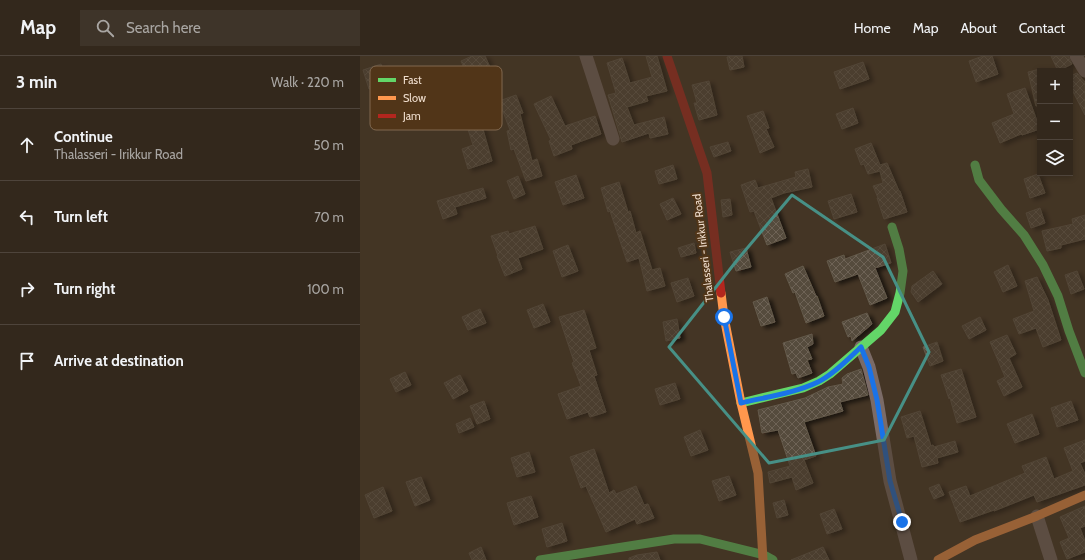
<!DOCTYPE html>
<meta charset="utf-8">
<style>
:root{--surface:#33281c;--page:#3e3429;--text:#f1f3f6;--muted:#a9a6a3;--line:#4e443b}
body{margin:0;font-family:Cabin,sans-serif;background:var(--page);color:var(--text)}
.controls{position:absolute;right:12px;top:12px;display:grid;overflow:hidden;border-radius:0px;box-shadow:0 2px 6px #0003}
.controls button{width:36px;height:36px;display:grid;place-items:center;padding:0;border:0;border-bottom:1px solid var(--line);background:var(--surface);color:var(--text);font:20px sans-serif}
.stop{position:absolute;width:12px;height:12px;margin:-9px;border:3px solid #1a73e8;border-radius:50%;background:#fff}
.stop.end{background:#1a73e8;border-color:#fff;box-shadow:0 1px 4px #0008}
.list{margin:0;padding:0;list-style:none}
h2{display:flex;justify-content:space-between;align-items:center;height:52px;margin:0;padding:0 16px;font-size:17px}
h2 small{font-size:13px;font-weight:400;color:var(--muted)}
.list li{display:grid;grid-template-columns:26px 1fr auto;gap:12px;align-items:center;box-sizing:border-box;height:72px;padding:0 16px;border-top:1px solid var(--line)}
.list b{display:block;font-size:15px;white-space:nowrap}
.list p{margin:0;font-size:13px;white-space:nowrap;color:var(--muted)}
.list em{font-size:13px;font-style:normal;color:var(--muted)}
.icon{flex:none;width:22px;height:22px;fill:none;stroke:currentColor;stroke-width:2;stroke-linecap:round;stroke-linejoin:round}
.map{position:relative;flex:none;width:725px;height:504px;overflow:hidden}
header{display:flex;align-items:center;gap:24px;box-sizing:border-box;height:56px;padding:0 20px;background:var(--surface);border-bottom:1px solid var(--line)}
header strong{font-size:19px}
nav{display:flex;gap:22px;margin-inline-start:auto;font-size:14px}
.search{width:280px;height:36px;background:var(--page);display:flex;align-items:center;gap:10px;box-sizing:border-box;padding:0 14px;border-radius:0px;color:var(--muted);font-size:15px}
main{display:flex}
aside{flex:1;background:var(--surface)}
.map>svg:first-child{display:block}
</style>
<header>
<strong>Map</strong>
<div class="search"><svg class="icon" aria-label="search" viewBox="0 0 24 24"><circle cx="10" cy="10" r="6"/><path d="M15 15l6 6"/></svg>Search here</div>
<nav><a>Home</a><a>Map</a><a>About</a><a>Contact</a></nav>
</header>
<main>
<aside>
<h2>3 min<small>Walk · 220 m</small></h2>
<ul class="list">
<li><svg class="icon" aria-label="ahead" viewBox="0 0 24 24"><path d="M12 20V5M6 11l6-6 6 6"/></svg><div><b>Continue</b><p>Thalasseri - Irikkur Road</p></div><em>50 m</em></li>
<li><svg class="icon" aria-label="left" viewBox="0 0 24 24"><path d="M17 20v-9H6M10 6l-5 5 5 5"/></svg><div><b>Turn left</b></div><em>70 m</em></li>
<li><svg class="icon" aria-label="right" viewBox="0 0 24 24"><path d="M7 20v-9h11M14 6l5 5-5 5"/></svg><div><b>Turn right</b></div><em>100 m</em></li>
<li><svg class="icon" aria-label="arrive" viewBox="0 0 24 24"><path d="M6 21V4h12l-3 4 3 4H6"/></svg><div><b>Arrive at destination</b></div></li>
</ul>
</aside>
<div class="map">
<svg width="725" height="504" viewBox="0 0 725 504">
<defs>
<pattern id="building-cross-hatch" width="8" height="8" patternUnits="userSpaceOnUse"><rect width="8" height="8" fill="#554b3c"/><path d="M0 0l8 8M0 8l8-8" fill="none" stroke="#6e6457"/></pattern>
<filter id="shadow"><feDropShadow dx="4.5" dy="2.5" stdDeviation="2" flood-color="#0009"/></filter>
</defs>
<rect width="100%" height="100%" fill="#443525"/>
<!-- building -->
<path fill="url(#building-cross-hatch)" stroke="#63594a" filter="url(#shadow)" d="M112 0H125L133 18 111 28 101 5Z
M286 0H297L307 35 286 40 288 45 267 51 274 69 304 61 308 78 290 82 289 77 262 86 248 39 256 37 247 7 262 2 270 27 292 21Z
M372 0H382L384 11 370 14 367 1Z
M623 0H632L638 18 616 26 609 5Z
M691 0H708L712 8 698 15Z
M503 6 509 23 480 33 474 16Z
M21 8 27 28 9 33 3 14Z
M680 13V49L676 50 668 16Z
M717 17 725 26V59L710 30V20Z
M349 25 357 59 339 64 334 47H337L332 29Z
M665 32 680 73 662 79 661 78 640 87 632 67 654 58 647 38Z
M156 39 163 57 160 58 172 105 177 103 182 120 166 125 154 93 151 94 147 75 150 74 139 45Z
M191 40 205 70 235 60 241 78 211 89 212 93 194 100 189 85 191 84 174 48Z
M493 52 498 67 482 73 476 58Z
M403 55 409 72 406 73 414 91 400 97 387 60Z
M120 63 132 105 108 113 102 93 113 89 106 67Z
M368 86 371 95 354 101 350 91Z
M511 87 520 109 527 107 539 135H540L547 156 524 163 517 142H518L513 130 523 127 520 115 508 118 504 108 501 109 495 93Z
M313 109 317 123 299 128 295 115Z
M448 113 452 131 424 137 411 142 426 182 407 189 394 155 390 156 381 129 395 124 398 132 436 121 435 116Z
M678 118 685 137 670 142 664 123Z
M216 119 224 142 203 149 195 126Z
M158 120 165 138 154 143 147 125Z
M259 126 268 156 270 155 276 177 280 175 292 214 300 212 305 230 287 235 279 202 267 206 250 155 248 156 241 132Z
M123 132 126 142 95 151 97 158 83 163 77 145Z
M491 138 497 156 474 163 468 145Z
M313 142 321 158 307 164 300 148Z
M370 143 372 159 363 161 361 144Z
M680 152 685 167 671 172 666 157Z
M725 159V183L701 189V192L687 195 682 175 713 168 712 163Z
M175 170 183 193 158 202 162 213 145 220 137 200H138L131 180 148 175 149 178Z
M334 187 336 197 321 201 318 192Z
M525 188 531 207 515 212 527 242 510 249 498 218 475 226 467 205 484 199 485 203Z
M208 189 218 215 202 221 193 195Z
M386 192 391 211 376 215 370 196Z
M648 209 657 230 643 236 634 216Z
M443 210 456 240H457L464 260 446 267 435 236 433 237 425 218Z
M573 215 582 228 558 246 551 236 552 230Z
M717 215 724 233 711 238 705 219Z
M677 221 688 244 701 284 683 291 676 272 659 278 653 263 674 255 665 225Z
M328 222 334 240 317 246 311 227Z
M407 241 415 266 401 270 393 246Z
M183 248 190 266 174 272 167 254Z
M120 253 126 267 108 274 102 261Z
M224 254 236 292 229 294 237 319 234 320 246 356 230 361 228 356 207 363 198 338 221 330 212 307 214 306 199 261Z
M507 257 512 268 492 285 491 280 488 281 482 266Z
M620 261 626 274 609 283 602 270Z
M317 263 320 282 306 285 303 266Z
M452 278 453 288 447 291 452 303 447 304 452 317 438 322 436 317 432 318 423 287Z
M647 279 656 298 649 302 662 331 644 340 637 325 645 321 630 286Z
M577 286 583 305 570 310 563 291Z
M501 313 508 339 480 346 483 355 444 366 456 400 444 404 453 427 436 434 432 421 410 427 408 416 430 410 418 374 402 377 398 354 445 342 468 331 483 328 482 322 487 318Z
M601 313 616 361 597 367 590 342 589 343 581 319Z
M45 316 51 329 36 336 30 323Z
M100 319 108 335 93 343 84 327Z
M315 327 320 343 300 349 295 333Z
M124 345 130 363 117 368 110 350Z
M711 345 718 364 697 371 691 352Z
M560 355 571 390 573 389 574 391 595 385 598 396 577 402 578 407 562 411 554 380 547 382 541 361Z
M672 358 679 378 655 387 647 368Z
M110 362 114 371 99 377 96 368Z
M340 374 348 394 331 400 324 381Z
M725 384V405L720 407 725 418V429L677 446 674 439 634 455V454L600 466 589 436 606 430 610 440 665 417 662 410 686 401 694 423 713 415 704 392Z
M234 393 249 437 254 434 256 438 276 430 284 449 288 448 294 462 277 468 275 463 246 476 226 430 221 432 210 401Z
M169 396 175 416 157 421 151 402Z
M369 420 376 439 359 445 352 425Z
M61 421 70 444 55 450 46 426Z
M579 428 584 439 574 443 569 432Z
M23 431 32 455 14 462 5 439Z
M171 440 178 461 154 469 147 447Z
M424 444 428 459 417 462 413 447Z
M725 450V470L720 472 725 485V496L707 503 700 486 709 482 700 461Z
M474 453 482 473 467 478 460 458Z
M202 467 207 485 187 491 182 473Z
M121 491 126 504H112L109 497Z
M463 491 469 504H431Z
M297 496 300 504H269V502L277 499Z"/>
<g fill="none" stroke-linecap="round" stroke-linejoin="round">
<!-- street -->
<path stroke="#7b6b67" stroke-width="13" d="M226 0 253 83
M716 0 725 15
M501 291 509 311 517 344 530 425 551 504
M677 460 691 504"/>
<!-- fast -->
<path stroke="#63d668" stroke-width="9" d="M615 109 619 124 641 153 664 179 683 209 698 240 709 275 725 317
M381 347 443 332 459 325 470 318 521 274 535 256 540 237 543 215 539 193 532 171
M180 504 314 483H340L404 499 413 504"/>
<!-- slow -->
<path stroke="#ff974d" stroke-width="9" d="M361 237 364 261 381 347 398 417 403 504
M578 504 615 484 677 460 725 439"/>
<!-- jam -->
<path stroke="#b3261e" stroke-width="9" d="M307 0 347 117 361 237"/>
</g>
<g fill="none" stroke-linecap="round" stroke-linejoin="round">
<!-- route -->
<path stroke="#1a73e8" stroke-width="5" d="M364 261 381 347C406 341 435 337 458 326 474 318 488 303 501 291L509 311 517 344 530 425 542 466"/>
</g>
<!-- marked area -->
<path d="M0 0H725V504H0ZM432 139 523 201 569 296 524 384 409 407 309 291 378 203Z" fill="#443525" fill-opacity=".55" fill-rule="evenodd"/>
<path fill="none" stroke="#479086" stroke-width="3" stroke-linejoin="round" d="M432 139 523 201 569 296 524 384 409 407 309 291 378 203Z"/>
<g text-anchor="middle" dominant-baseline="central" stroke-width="4" stroke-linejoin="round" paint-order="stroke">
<!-- street labels -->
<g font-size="11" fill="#f0dece" stroke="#513518">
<text transform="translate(343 192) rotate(-97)">Thalasseri - Irikkur Road</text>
</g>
</g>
<!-- legend -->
<rect x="10" y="10" width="132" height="64" rx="6" fill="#513518" stroke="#81684f" stroke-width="1"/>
<rect x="18" y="22" width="18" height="4" fill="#63d668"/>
<rect x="18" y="40" width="18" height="4" fill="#ff974d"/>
<rect x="18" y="58" width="18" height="4" fill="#b3261e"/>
<g font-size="11" fill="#f0dece">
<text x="43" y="28">Fast</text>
<text x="43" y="46">Slow</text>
<text x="43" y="64">Jam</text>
</g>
</svg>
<div class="controls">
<button>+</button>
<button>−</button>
<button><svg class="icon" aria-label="layers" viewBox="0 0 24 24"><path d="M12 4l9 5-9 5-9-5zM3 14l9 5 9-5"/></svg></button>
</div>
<div class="stop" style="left:364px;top:261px"></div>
<div class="stop end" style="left:542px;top:466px"></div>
</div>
</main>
